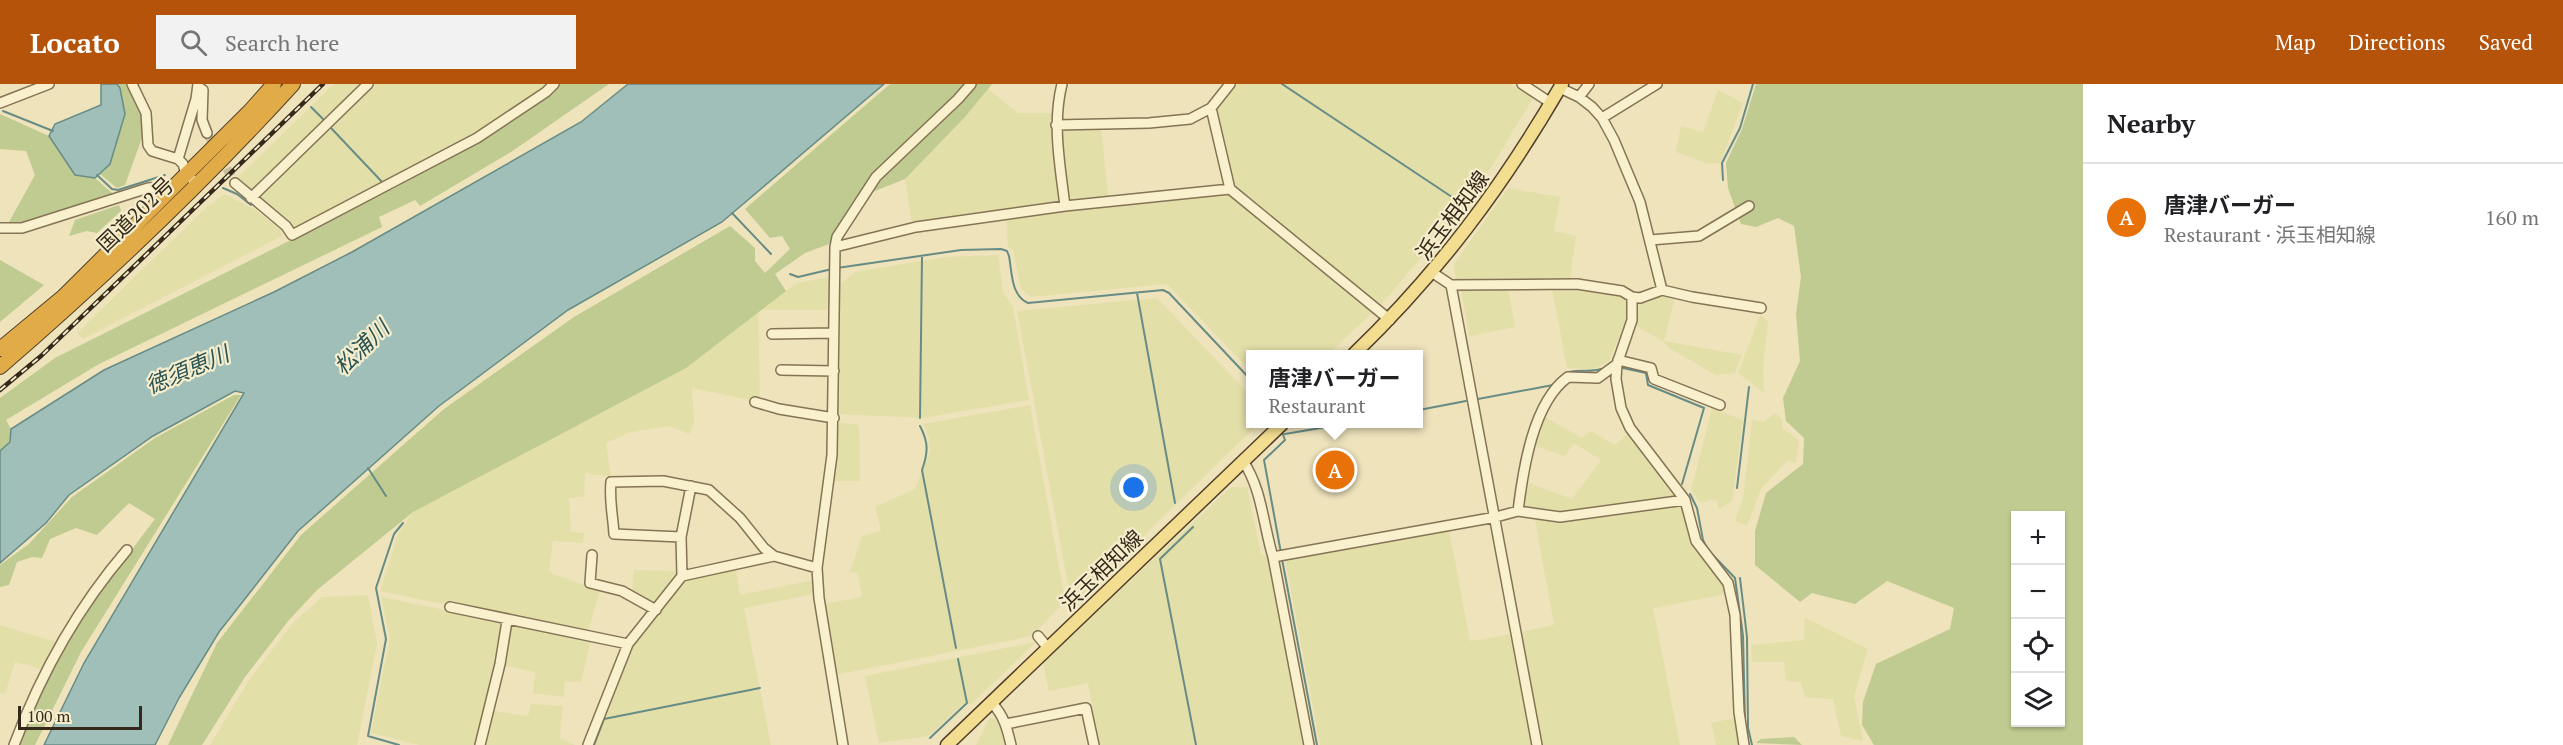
<!DOCTYPE html>
<meta charset="utf-8">
<style>
:root{--surface:#fff;--page:#f2f2f2;--text:#202124;--muted:#757577;--line:#e0e0e0;--accent:#b45309}
body{margin:0;font-family:"PT Serif","Noto Sans JP",serif;background:var(--page);color:var(--text)}
.controls{position:absolute;right:18px;bottom:18px;display:grid;overflow:hidden;border-radius:0px;box-shadow:0 2px 4px #0004}
.controls button{width:54px;height:54px;display:grid;place-items:center;padding:0;border:0;border-bottom:2px solid var(--line);background:var(--surface);color:var(--text);font:30px sans-serif}
.scale{position:absolute;left:18px;bottom:15px;width:124px;box-sizing:border-box;padding-left:6px;border:3px solid #34291a;border-top:0;font-size:16px;line-height:21px;white-space:nowrap;color:#34291a;-webkit-text-stroke:4px #f5edcb;paint-order:stroke}
.you{position:absolute;left:1134px;top:404px;width:21px;height:21px;margin:-15px;border:4px solid #fff;border-radius:50%;background:#1a73e8;box-shadow:0 0 0 9px #1a73e833}
.badge{display:grid;place-items:center;width:39px;height:39px;border-radius:50%;background:var(--accent);color:#fff;font-size:20px;font-weight:700}
.pin{position:absolute;translate:-50% -50%;border:3px solid #fff;box-shadow:0 2px 6px #0006}
.popup{position:absolute;left:1246px;top:266px;width:177px;height:78px;box-sizing:border-box;display:grid;place-content:center;border-radius:0px;background:var(--surface);filter:drop-shadow(0 2px 4px #0005);font-size:20px;white-space:nowrap;color:var(--muted)}
.popup b{font-size:22px;color:var(--text)}
.popup::after{content:'';position:absolute;left:50%;top:100%;margin-left:-12px;border:12px solid transparent;border-top-color:var(--surface)}
.list{margin:0;padding:0;list-style:none}
h2{display:flex;justify-content:space-between;align-items:center;height:78px;margin:0;padding:0 24px;font-size:26px}
h2 small{font-size:20px;font-weight:400;color:var(--muted)}
.list li{display:grid;grid-template-columns:39px 1fr auto;gap:18px;align-items:center;box-sizing:border-box;height:108px;padding:0 24px;border-top:2px solid var(--line)}
.list b{display:block;font-size:22px;white-space:nowrap}
.list p{margin:0;font-size:20px;white-space:nowrap;color:var(--muted)}
.list em{font-size:20px;font-style:normal;color:var(--muted)}
.icon{flex:none;width:33px;height:33px;fill:none;stroke:currentColor;stroke-width:2;stroke-linecap:round;stroke-linejoin:round}
.map{position:relative;flex:none;width:2083px;height:661px;overflow:hidden}
header{display:flex;align-items:center;gap:36px;box-sizing:border-box;height:84px;padding:0 30px;background:var(--accent);color:#fff}
header strong{font-size:28px}
nav{display:flex;gap:33px;margin-inline-start:auto;font-size:21px}
.search{width:420px;height:54px;background:var(--page);display:flex;align-items:center;gap:15px;box-sizing:border-box;padding:0 21px;border-radius:0px;color:var(--muted);font-size:22px}
main{display:flex}
aside{flex:1;background:var(--surface)}
.map>svg:first-child{display:block}
</style>
<header>
<strong>Locato</strong>
<div class="search"><svg class="icon" aria-label="search" viewBox="0 0 24 24"><circle cx="10" cy="10" r="6"/><path d="M15 15l6 6"/></svg>Search here</div>
<nav><a>Map</a><a>Directions</a><a>Saved</a></nav>
</header>
<main>
<div class="map">
<svg width="2083" height="661" viewBox="0 0 2083 661">
<rect width="100%" height="100%" fill="#eee3bb"/>
<!-- farmland -->
<path fill="#e3dfa9" d="M334 0H363L254 105 245 107 237 94Z
M374 0H550L475 53 295 144 256 113Z
M1238 0H1512L1533 14 1492 82 1446 144 1380 222 1232 103 1214 26Z
M988 5 1018 29H1052V43L1101 42 1108 113 912 141 905 95 965 33Z
M1718 6 1743 19 1720 79 1708 80 1676 68 1681 42 1703 48Z
M1508 104 1560 113 1554 147 1576 152 1570 195 1456 196 1454 180Z
M1228 109 1373 228 1328 270H1251V287L1167 200 1031 213 1021 205 1013 166 1008 163 1006 135 1108 121Z
M225 110 255 126 281 146 282 152 83 255 77 249 208 122Z
M998 171 1003 208 1013 223 1029 316 922 334 837 330 836 226 838 202 855 188 945 173Z
M830 193 829 226H758L760 318 692 304 694 339 689 350 670 342 631 348 606 359 611 393 585 389 584 413 569 414 571 448 584 449 583 459 553 457 549 488 600 507 587 550 380 507 398 450 413 428 475 394 758 226 797 199Z
M1569 203 1593 204 1627 215 1625 238 1609 277 1594 285 1567 284 1552 205Z
M1461 205H1508L1515 243 1469 252Z
M1662 210 1675 213 1664 257 1742 271 1735 289 1716 291 1669 264 1663 257 1636 242 1640 214Z
M1157 214 1251 312V340L1257 341 1072 522 1017 227Z
M1760 231 1768 237 1763 283 1764 309 1738 289Z
M1030 321 1065 517 1032 552 835 591 823 520 862 513 858 489 850 488 862 452 881 447 875 423 915 405 930 368 929 354 923 340Z
M1712 324 1743 336 1732 417 1719 425 1716 415 1701 419 1691 407Z
M1775 329 1783 336 1782 344 1799 356 1796 379 1787 377 1761 405 1747 442 1735 437 1743 414 1752 336 1764 338Z
M1543 332 1582 354 1591 347 1615 361 1628 350 1682 424 1694 466 1718 489 1727 510 1653 524 1680 661H1542L1521 548 1554 541 1535 435 1520 424 1529 399 1572 415 1601 376 1574 359 1565 372 1535 362Z
M837 338 859 341 860 397H832Z
M1231 403H1247L1261 471 1268 472 1304 661H1099L1088 599 1049 607 1043 578Z
M1449 445 1470 557 1513 550 1534 661H1320L1285 475Z
M736 484 740 511 814 496V510L744 524 771 661H593L632 562 686 494Z
M634 486 678 487 655 520 632 507Z
M368 511 377 559 357 661H210L249 596 292 540 322 513Z
M381 513 504 538 498 582 478 661H419L371 649 390 554Z
M1805 534 1868 565 1854 612 1863 657 1841 652 1833 615 1805 613 1801 598 1786 597 1784 578H1752L1751 561 1804 556Z
M510 540 591 555 581 598 565 597 564 613 533 609 535 588 502 581Z
M0 541 56 558 42 585 15 578 5 610 0 609Z
M1036 558 971 620H963L929 652 879 659 865 592Z
M531 620 563 622 560 654 575 661H486L493 627 528 632Z
M990 633 1005 641 1008 661H976Z
M1735 634 1741 661H1716L1711 639Z"/>
<!-- green -->
<path fill="#bfcb90" fill-rule="evenodd" d="M117 0H128L144 32 142 54 125 101 117 104 100 90 110 80 120 4Z
M560 0H609L511 68 420 122 415 116 379 133 382 143 99 280 6 336 11 345 10 358 0 367V314L55 274 395 104 487 53 553 10Z
M890 0H992L965 33 905 95 855 115 829 160 805 169 775 190 786 207 686 284 413 428 317 506 289 536 245 593 202 661H168L217 559 301 451 444 325 574 233 730 142 755 164V177L765 189 790 165 782 152 770 154 745 125Z
M1756 0H2083V661H1874L1862 641 1863 618 1876 580 1950 545 1954 524 1887 497 1855 520 1812 509 1800 518 1755 481V447L1766 409 1803 380 1804 354 1786 337 1783 314 1800 277 1796 230 1801 193 1794 142 1778 134 1756 143 1741 140 1728 104 1726 79 1742 45ZM2016 432H2060V638H2016Z
M0 30 49 52 75 91 95 94 113 110 25 138H9L35 91 26 67 0 65Z
M119 121 121 127 97 149 87 147 69 152 75 136Z
M0 176 44 201 0 238Z
M234 311H241L81 568 35 661H17C48 577 101 506 155 435L129 419 97 451 76 444 50 455 42 474 32 473 17 478 9 501 0 503V481L29 460 72 413 155 354Z
M1794 653 1802 661 1756 659 1761 655Z"/>
<!-- water -->
<path fill="#a0bfb8" stroke="#678c86" stroke-width="1.5" d="M101 0H117L120 4 125 30 110 80 95 94 75 91 49 52 55 40 101 21Z
M628 0H884L722 138 568 226 439 322 298 447 219 548 179 614 155 661H44L84 579 244 309 235 307 153 352 69 411 46 439 0 479V367L10 358 11 345 104 286 274 208 352 168 581 38Z"/>
<g fill="none" stroke-linecap="round" stroke-linejoin="round">
<!-- stream -->
<path stroke="#678c86" stroke-width="2" d="M1282 0 1464 121
M311 23 325 37
M3 27 53 47
M331 44 384 100
M97 91 112 105 118 106 165 91
M1723 96 1722 79 1740 44 1753 0
M223 104 237 110 251 121
M732 129 771 170
M837 184 961 166 1001 165 1007 167 1009 172C1012 188 1011 212 1028 219L1163 206 1169 209 1251 296
M790 190 798 193 832 185
M1137 209 1175 419
M1623 284 1646 289 1648 301 1704 324 1682 400
M1560 295C1572 281 1586 290 1601 285
M1478 315 1553 301
M1419 326 1466 317
M920 334 922 172
M920 342C929 359 928 369 922 386L956 564
M1285 350 1344 340
M368 384 386 412
M1737 404 1749 303
M1690 410 1697 424 1703 456 1708 466 1735 494 1743 552 1745 638
M1193 443 1160 475 1196 661
M1281 469 1264 376 1285 356 1282 348
M1282 475 1317 661
M1740 494 1747 553 1748 644 1752 661
M930 654 967 619 958 575
M399 661 368 652 386 555 376 504 394 450 403 439
M594 661 604 635 760 604"/>
<!-- minor-tunnel -->
<path stroke="#c9be9b" stroke-width="9" stroke-dasharray="9 4.5" stroke-linecap="butt" d="M207 49 235 99"/>
<defs>
<path id="minor" d="M132 0 146 29 148 61 152 67 178 75 183 80 186 90 196 99
M1062 0C1052 40 1060 81 1065 122
M1522 0 1551 19
M200 4 203 6 202 36 207 49
M1560 4 1579 13 1592 23 1602 34 1614 56 1640 118 1662 206
M1579 13 1589 0
M0 19 49 0
M1211 24 1230 105 1390 236
M1602 34 1657 0
M1056 41 1149 39 1190 35 1211 24 1230 0
M178 75 196 15 198 0
M235 99 286 142 292 151 477 54 546 8 554 0
M251 114 368 0
M0 144H22L148 104 160 103 168 108
M1650 156 1699 152 1749 122
M835 163 916 143 1065 122 1230 105
M1433 189 1451 201 1577 200 1622 207 1632 213 1640 214 1662 206 1692 213 1761 224
M1451 201 1537 661
M1632 213V236L1617 280 1616 295 1621 324 1630 344 1685 416 1696 457 1728 499 1735 531 1739 628 1744 661
M772 250 833 249
M1618 276 1651 284 1654 295 1720 321
M781 286 834 287
M755 318 779 325 834 334
M1243 377C1262 405 1263 440 1273 473L1309 661
M1518 427C1523 386 1533 318 1568 293L1598 294 1617 280
M681 453 614 450C613 432 609 416 611 398L663 397 709 406 740 434 764 464 774 472
M592 471 590 499 622 507 656 526
M1273 473 1496 433 1518 427 1560 433 1685 416
M682 492 681 453 691 402
M450 523 628 560
M1038 552 1048 564
M992 619C1004 632 1007 644 1011 661
M1006 640 1086 624 1094 661
M14 661C40 592 78 523 127 466
M480 661 500 580 507 537
M588 661 628 560 682 492 774 472 817 484
M843 661 819 514 817 484 832 371 835 163 837 153 876 93 958 15 971 0"/>
<path id="major" d="M1354 270C1439 188 1503 102 1562 0
M947 661 1282 340"/>
<path id="highway" d="M0 265 63 213 250 27 274 0
M0 283C103 194 202 100 293 0"/>
</defs>
<!-- minor casing -->
<use href="#minor" stroke="#857355" stroke-width="12"/>
<!-- major casing -->
<use href="#major" stroke="#52402a" stroke-width="15"/>
<!-- highway casing -->
<use href="#highway" stroke="#52402a" stroke-width="16"/>
<!-- minor -->
<use href="#minor" stroke="#f9f0ce" stroke-width="9"/>
<!-- major -->
<use href="#major" stroke="#f3dd91" stroke-width="12"/>
<!-- highway -->
<use href="#highway" stroke="#e1ab48" stroke-width="14"/>
<defs>
<path id="rail" d="M0 306 41 272 323 0"/>
</defs>
<!-- rail casing -->
<use href="#rail" stroke="#34291a" stroke-width="4.5"/>
<!-- rail -->
<use href="#rail" stroke="#f5edcb" stroke-width="2" stroke-dasharray="7" stroke-linecap="butt"/>
</g>
<g text-anchor="middle" dominant-baseline="central" stroke-width="4.5" stroke-linejoin="round" paint-order="stroke">
<!-- street labels -->
<g font-size="21" fill="#34291a" stroke="#f5edcb">
<text transform="translate(135 130) rotate(-44)">国道202号</text>
<text transform="translate(1452 131) rotate(-53)">浜玉相知線</text>
<text transform="translate(1101 486) rotate(-44)">浜玉相知線</text>
</g>
<!-- water labels -->
<g font-size="22" font-style="italic" fill="#295354" stroke="#f5edcb">
<text transform="translate(361 263) rotate(-44)">松浦川</text>
<text transform="translate(187 285) rotate(-23)">徳須恵川</text>
</g>
</g>
</svg>
<div class="controls">
<button>+</button>
<button>−</button>
<button><svg class="icon" aria-label="locate" viewBox="0 0 24 24"><circle cx="12" cy="12" r="6"/><path d="M12 2v4M12 18v4M2 12h4M18 12h4"/></svg></button>
<button><svg class="icon" aria-label="layers" viewBox="0 0 24 24"><path d="M12 4l9 5-9 5-9-5zM3 14l9 5 9-5"/></svg></button>
</div>
<div class="scale">100 m</div>
<div class="you"></div>
<div class="pin badge" style="left:1335px;top:386px;background:#e8710a">A</div>
<div class="popup"><b>唐津バーガー</b>Restaurant</div>
</div>
<aside>
<h2>Nearby<small></small></h2>
<ul class="list">
<li><span class="badge" style="background:#e8710a">A</span><div><b>唐津バーガー</b><p>Restaurant · 浜玉相知線</p></div><em>160 m</em></li>
</ul>
</aside>
</main>
